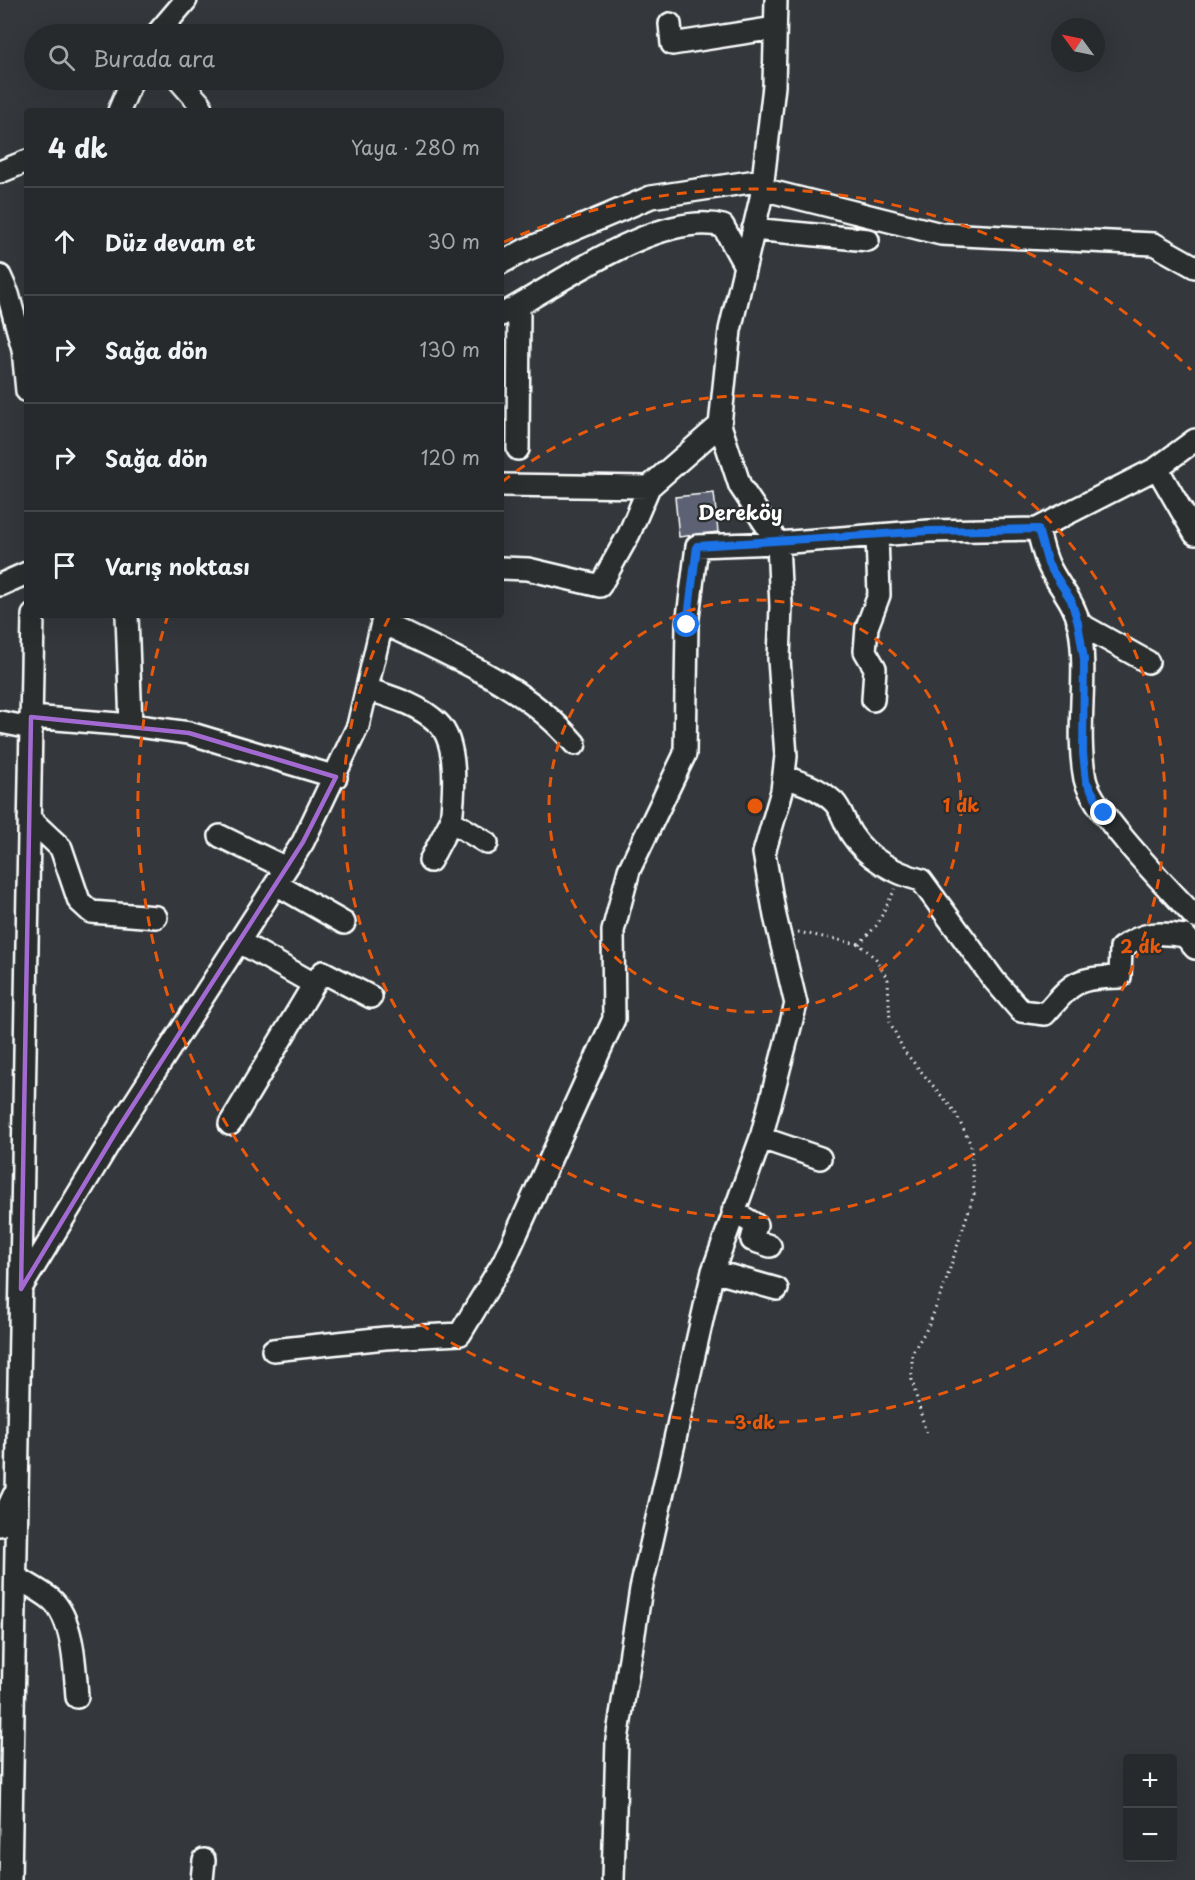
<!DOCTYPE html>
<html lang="tr">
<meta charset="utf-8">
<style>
:root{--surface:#272a2d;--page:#333639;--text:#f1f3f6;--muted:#a4a7aa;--line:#434649}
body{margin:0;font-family:"Playpen Sans",sans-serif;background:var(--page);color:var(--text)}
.controls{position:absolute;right:18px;bottom:18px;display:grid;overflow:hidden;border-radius:6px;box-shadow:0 6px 24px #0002}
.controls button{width:54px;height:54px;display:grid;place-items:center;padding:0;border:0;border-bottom:2px solid var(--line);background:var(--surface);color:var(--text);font:30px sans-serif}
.compass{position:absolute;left:1051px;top:18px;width:54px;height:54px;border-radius:50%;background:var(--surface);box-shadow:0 6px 24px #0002;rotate:303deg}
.stop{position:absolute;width:18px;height:18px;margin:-14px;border:4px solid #1a73e8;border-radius:50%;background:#fff}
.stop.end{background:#1a73e8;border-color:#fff;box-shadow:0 2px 6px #0008}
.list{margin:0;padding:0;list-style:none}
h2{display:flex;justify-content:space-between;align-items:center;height:78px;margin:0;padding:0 24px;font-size:26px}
h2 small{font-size:20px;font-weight:400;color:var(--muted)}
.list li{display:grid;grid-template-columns:39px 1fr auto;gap:18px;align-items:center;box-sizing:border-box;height:108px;padding:0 24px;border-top:2px solid var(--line)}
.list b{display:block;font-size:22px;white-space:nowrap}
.list em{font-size:20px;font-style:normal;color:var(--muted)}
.icon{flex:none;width:33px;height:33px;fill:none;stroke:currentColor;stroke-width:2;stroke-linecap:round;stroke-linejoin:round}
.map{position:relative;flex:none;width:1195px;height:1880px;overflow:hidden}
.search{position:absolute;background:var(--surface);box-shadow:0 6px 24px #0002;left:24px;top:24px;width:480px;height:66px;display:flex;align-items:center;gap:15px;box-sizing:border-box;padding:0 21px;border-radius:33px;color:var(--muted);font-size:22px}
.panel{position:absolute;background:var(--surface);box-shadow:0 6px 24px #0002;left:24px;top:108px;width:480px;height:510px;border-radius:6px}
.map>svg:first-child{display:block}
</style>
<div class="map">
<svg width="1195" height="1880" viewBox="0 0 1195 1880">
<rect width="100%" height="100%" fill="#34383c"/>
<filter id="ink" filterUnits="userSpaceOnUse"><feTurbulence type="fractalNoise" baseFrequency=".0167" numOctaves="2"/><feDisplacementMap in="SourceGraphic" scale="12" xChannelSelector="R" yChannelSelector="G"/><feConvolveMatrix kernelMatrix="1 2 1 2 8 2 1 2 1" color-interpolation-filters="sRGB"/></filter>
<g filter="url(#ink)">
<!-- building -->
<path fill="#5b6273" stroke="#fff" stroke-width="1.5" d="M714 493 718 532 679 537 675 497Z"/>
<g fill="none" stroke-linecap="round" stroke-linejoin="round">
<defs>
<path id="minor" d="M776 0 774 86 761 198 730 330 720 425 740 486 778 543
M670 24 672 44 775 28
M157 34 186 0
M179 80 200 104 201 111
M119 111 132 80
M0 172 27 161
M762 189 941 234 1154 244 1195 267
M753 229 868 240
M501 263 525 250 651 197 763 180
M0 276 8 294 23 349 27 391
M501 315C558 285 658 210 723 226L745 266
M1195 440 1157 468 1195 534
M518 449 519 306
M1157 468 1037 529C1041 540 1043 553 1048 564 1057 585 1074 600 1079 624 1089 675 1075 728 1085 779 1092 811 1170 890 1195 917
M501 485 649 487
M501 568 528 569 600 586 629 534 649 487 720 425
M0 585 27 573
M127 615 131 725
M383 623C451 656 525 685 575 744
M1078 623 1148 662
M367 689C391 697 418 704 438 723 459 743 454 795 451 821L487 843
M873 700 875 668 865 651 867 627 879 595 877 535
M31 717 131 725 189 733 336 777
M0 722 31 728
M784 777C803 783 819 788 834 802 842 810 845 825 852 835 867 858 894 873 921 880L994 980 1021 1011 1045 1014C1074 981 1075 978 1120 977L1121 948C1144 932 1158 932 1185 936L1195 948
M29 818 61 848 79 901 91 912 156 917
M220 836 286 868
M430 861 451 821
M276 884 344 923
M238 941 314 984 323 972 371 997
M230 1124 314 984
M761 1138 820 1158
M733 1211 756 1225 752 1240 770 1246
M713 1271 777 1289
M21 1288 119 1127 303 842 358 726 384 615
M273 1350 385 1338 460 1334 504 1261 614 1019 613 931 629 870 685 754 687 625 697 546 778 543
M0 1525 14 1495
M16 1577C27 1584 41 1591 51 1599 74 1619 75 1670 77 1697
M10 1880 33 615
M202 1880 204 1860
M613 1880 617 1740 641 1589 713 1271 761 1138 796 1004 775 916 764 853 782 791 786 756 779 659 781 606 778 543 929 531 1037 529"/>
</defs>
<!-- minor casing -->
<use href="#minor" stroke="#fff" stroke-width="26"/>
<!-- path -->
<path stroke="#fff" stroke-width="3" stroke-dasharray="1.5 4.5" stroke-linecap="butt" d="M798 932 859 944 876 959 888 980 890 1022 904 1051 955 1112 971 1145 974 1194 944 1287 928 1327 912 1353V1380L926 1433
M859 944 877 925 895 889"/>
<!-- minor -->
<use href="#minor" stroke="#2a2d2e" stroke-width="21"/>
</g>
</g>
<g fill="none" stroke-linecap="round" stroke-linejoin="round" filter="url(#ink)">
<!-- route -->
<path stroke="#1a73e8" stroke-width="8" d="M687 625 697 546 929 531 1038 529 1048 564 1071 600 1078 623 1084 659 1083 753 1086 781 1104 813"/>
</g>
<!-- marked area -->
<path fill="none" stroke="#a36bd2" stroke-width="4.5" stroke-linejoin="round" d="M31 717 189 733 336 777 303 842 119 1127 21 1289Z"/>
<!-- distance rings -->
<g fill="none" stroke="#e8590c" stroke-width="3" stroke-dasharray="10 8">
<circle cx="755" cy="806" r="206"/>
<path d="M502 482A411 411 0 1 1 390 616"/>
<path d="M1191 1242A617 617 0 0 1 168 615M504 242A617 617 0 0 1 1191 370"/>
</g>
<g text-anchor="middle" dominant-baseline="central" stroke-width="4.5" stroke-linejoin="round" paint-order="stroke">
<!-- quarter labels -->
<g font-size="20" font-weight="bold" fill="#fff" stroke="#2a2d2e">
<text x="740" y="512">Dereköy</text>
</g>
</g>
<circle cx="755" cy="806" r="9" fill="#e8590c" stroke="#2a2d2e" stroke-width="3"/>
<g font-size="18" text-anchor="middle" font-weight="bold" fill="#e8590c" stroke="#2a2d2e" stroke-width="4.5" stroke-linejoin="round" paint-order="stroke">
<text x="961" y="812">1 dk</text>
<text x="1141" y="953">2 dk</text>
<text x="755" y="1429">3 dk</text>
</g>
</svg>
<div class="controls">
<button>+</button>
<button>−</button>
</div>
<svg class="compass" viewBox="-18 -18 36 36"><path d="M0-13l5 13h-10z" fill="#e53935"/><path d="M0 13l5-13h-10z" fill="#a4a7aa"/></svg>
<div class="stop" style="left:687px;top:625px"></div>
<div class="stop end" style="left:1104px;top:813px"></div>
<div class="search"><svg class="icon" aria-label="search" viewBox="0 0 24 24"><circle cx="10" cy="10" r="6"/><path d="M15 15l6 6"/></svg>Burada ara</div>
<section class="panel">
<h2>4 dk<small>Yaya · 280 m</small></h2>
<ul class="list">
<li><svg class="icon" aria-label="ahead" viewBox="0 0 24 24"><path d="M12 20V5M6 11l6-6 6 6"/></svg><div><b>Düz devam et</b></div><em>30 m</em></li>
<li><svg class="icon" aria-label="right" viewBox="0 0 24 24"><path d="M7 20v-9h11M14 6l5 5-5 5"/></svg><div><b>Sağa dön</b></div><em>130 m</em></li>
<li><svg class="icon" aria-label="right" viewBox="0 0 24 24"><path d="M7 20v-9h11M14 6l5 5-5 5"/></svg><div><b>Sağa dön</b></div><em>120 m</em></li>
<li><svg class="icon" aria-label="arrive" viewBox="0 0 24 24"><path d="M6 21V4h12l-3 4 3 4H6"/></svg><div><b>Varış noktası</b></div></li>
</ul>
</section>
</div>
